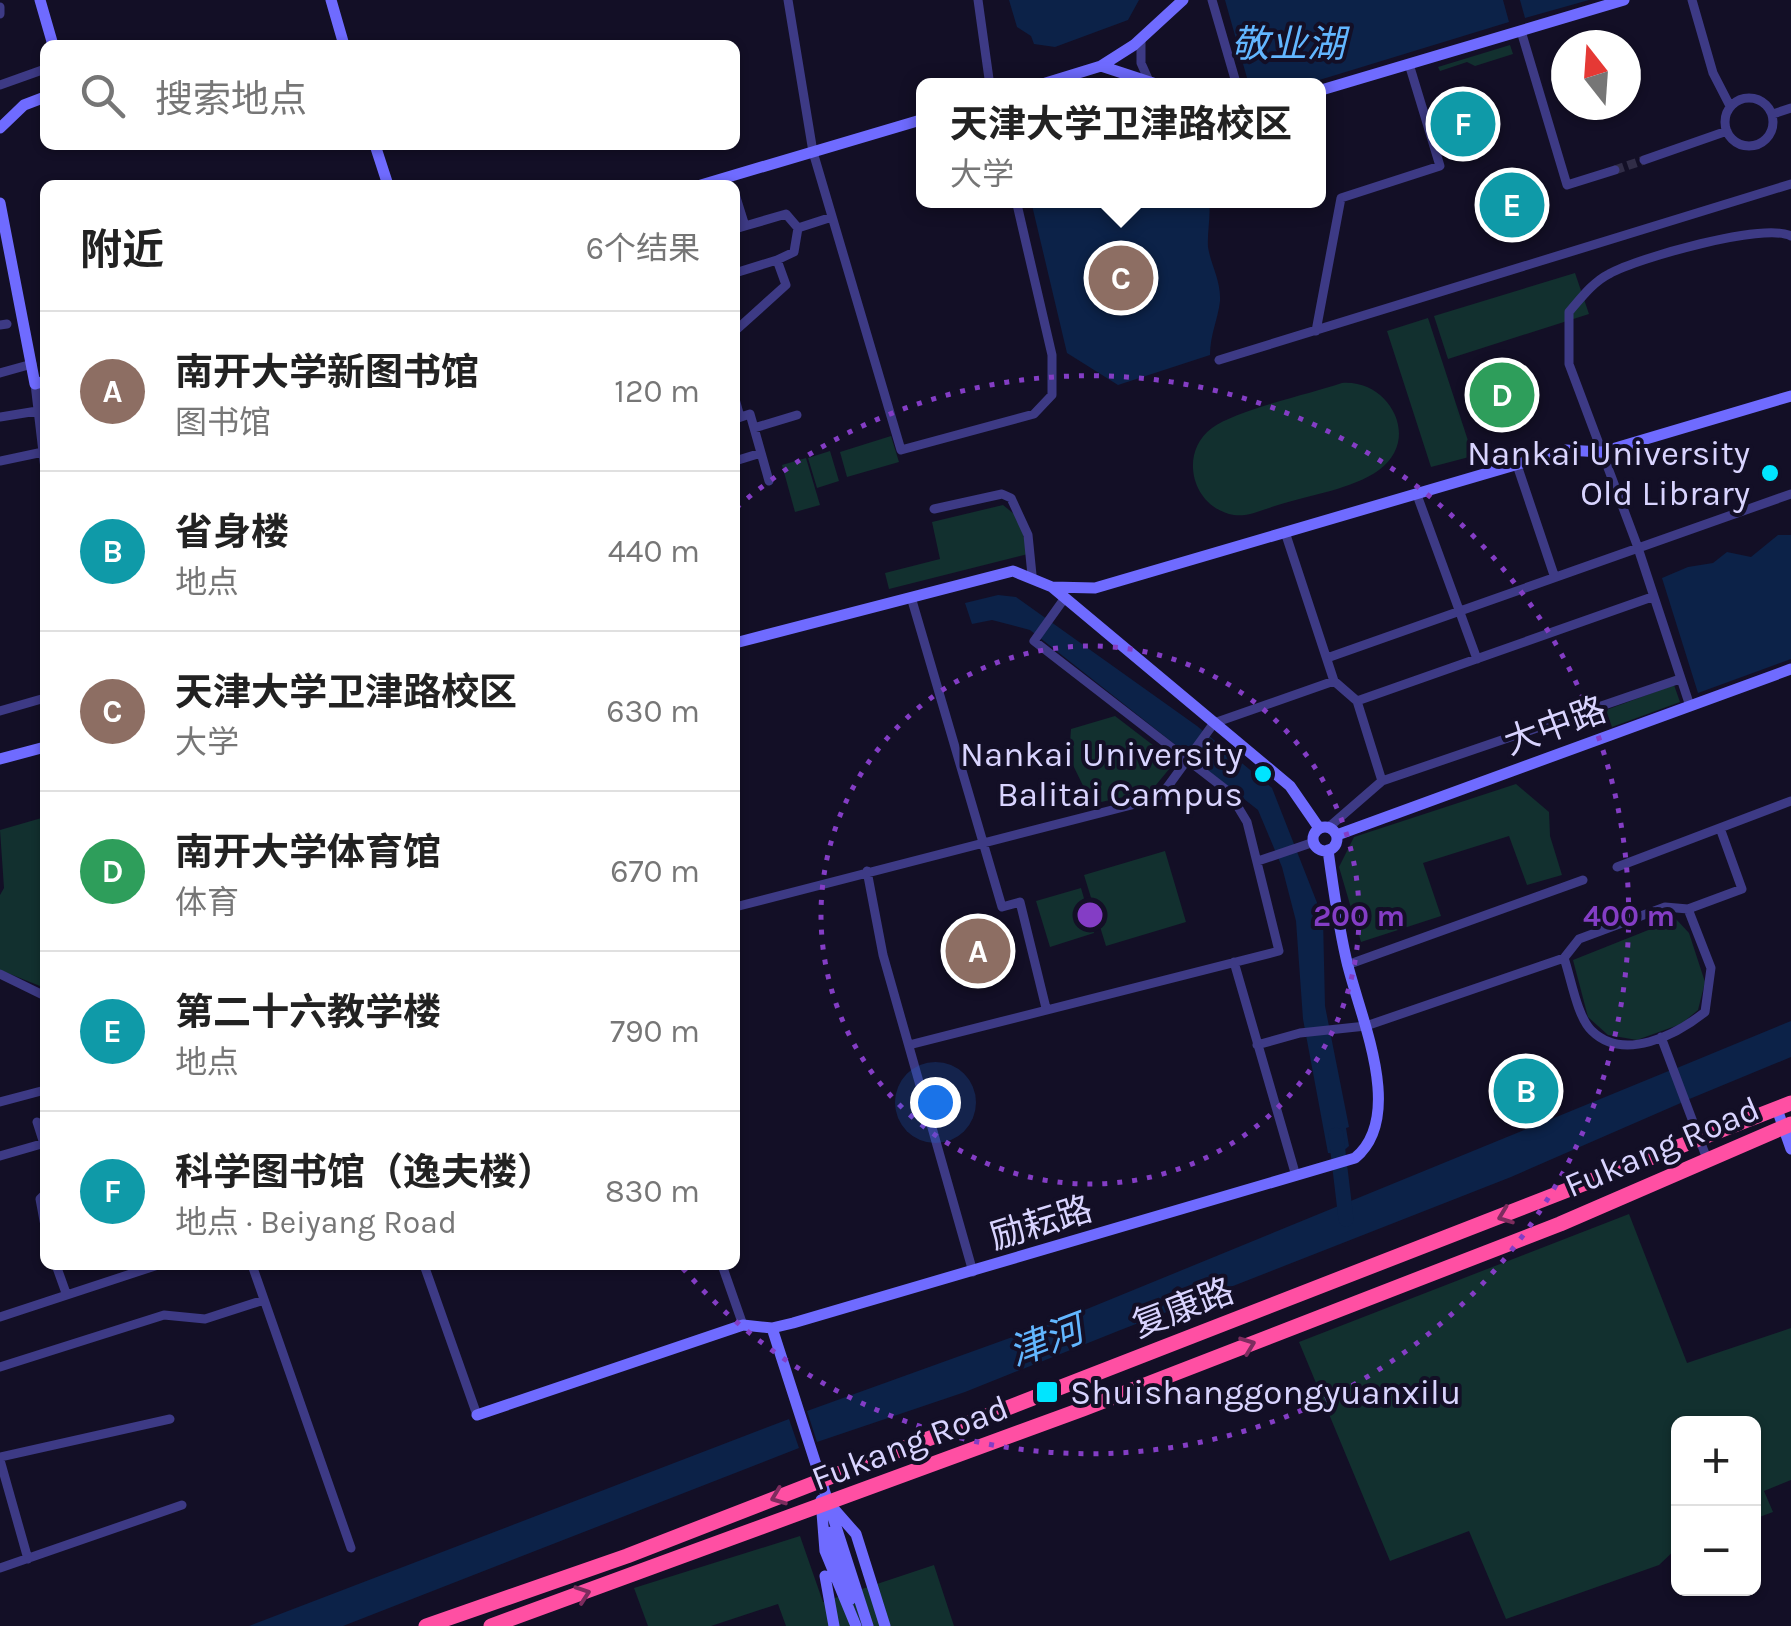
<!DOCTYPE html>
<html lang="zh">
<meta charset="utf-8">
<style>
:root{--surface:#fff;--page:#f6f6f6;--text:#222;--muted:#767676;--line:#e0e0e0;--accent:#137a85}
body{margin:0;font-family:Karla,"Noto Sans SC",sans-serif;background:var(--page);color:var(--text)}
.controls{position:absolute;right:30px;bottom:30px;display:grid;overflow:hidden;border-radius:15px;box-shadow:0 2px 8px #0004}
.controls button{width:90px;height:90px;display:grid;place-items:center;padding:0;border:0;border-bottom:2px solid var(--line);background:var(--surface);color:var(--text);font:50px sans-serif}
.compass{position:absolute;left:1551px;top:30px;width:90px;height:90px;border-radius:50%;background:var(--surface);box-shadow:0 2px 8px #0004;rotate:343deg}
.you{position:absolute;left:935px;top:1102px;width:35px;height:35px;margin:-25px;border:8px solid #fff;border-radius:50%;background:#1a73e8;box-shadow:0 0 0 15px #1a73e833}
.badge{display:grid;place-items:center;width:65px;height:65px;border-radius:50%;background:var(--accent);color:#fff;font-size:32px;font-weight:700}
.pin{position:absolute;translate:-50% -50%;border:5px solid #fff;box-shadow:0 2px 10px #0006}
.popup{position:absolute;left:916px;top:78px;width:410px;height:130px;box-sizing:border-box;display:grid;place-content:center;border-radius:15px;background:var(--surface);filter:drop-shadow(0 2px 8px #0005);font-size:32px;white-space:nowrap;color:var(--muted)}
.popup b{font-size:38px;color:var(--text)}
.popup::after{content:'';position:absolute;left:50%;top:100%;margin-left:-20px;border:20px solid transparent;border-top-color:var(--surface)}
.list{margin:0;padding:0;list-style:none}
h2{display:flex;justify-content:space-between;align-items:center;height:130px;margin:0;padding:0 40px;font-size:42px}
h2 small{font-size:32px;font-weight:400;color:var(--muted)}
.list li{display:grid;grid-template-columns:65px 1fr auto;gap:30px;align-items:center;box-sizing:border-box;height:160px;padding:0 40px;border-top:2px solid var(--line)}
.list b{display:block;font-size:38px;white-space:nowrap}
.list p{margin:0;font-size:32px;white-space:nowrap;color:var(--muted)}
.list em{font-size:32px;font-style:normal;color:var(--muted)}
.icon{flex:none;width:55px;height:55px;fill:none;stroke:currentColor;stroke-width:2;stroke-linecap:round;stroke-linejoin:round}
.map{position:relative;flex:none;width:1791px;height:1626px;overflow:hidden}
.search{position:absolute;background:var(--surface);box-shadow:0 2px 8px #0004;left:40px;top:40px;width:700px;height:110px;display:flex;align-items:center;gap:25px;box-sizing:border-box;padding:0 35px;border-radius:15px;color:var(--muted);font-size:38px}
.panel{position:absolute;background:var(--surface);box-shadow:0 2px 8px #0004;left:40px;top:180px;width:700px;height:1090px;border-radius:15px}
.map>svg:first-child{display:block}
</style>
<div class="map">
<svg width="1791" height="1626" viewBox="0 0 1791 1626">
<rect width="100%" height="100%" fill="#130f26"/>
<!-- green -->
<path fill="#12302f" d="M1510 45 1513 54 1475 66 1467 62 1440 71 1438 67Z
M1575 273 1589 314 1448 359 1434 316Z
M1428 318 1473 456 1431 467 1387 331Z
M1342 383C1389 379 1422 439 1379 470 1353 489 1309 495 1278 505 1264 509 1249 517 1234 515 1192 508 1178 453 1212 428 1236 410 1310 394 1342 383Z
M891 436 899 462 847 477 840 452Z
M830 451 839 481 817 488 808 458Z
M806 458 820 505 795 512 782 465Z
M1003 505 1019 518 1028 554 889 589 885 573 940 559 932 522Z
M1674 685 1680 702 1612 727 1606 710Z
M1115 716 1175 762 1151 791 1092 804 1069 757 1071 729Z
M1516 784 1549 812 1550 836 1562 875 1527 885 1509 836 1423 863 1441 916 1361 942 1339 867 1354 837Z
M45 817V988L0 970V895L4 888 0 830Z
M1165 851 1186 922 1106 946 1084 875Z
M1081 888 1094 933 1050 947 1036 901Z
M1676 919 1689 933 1705 982 1698 1010 1681 1024 1637 1040 1608 1035 1588 1017 1573 960Z
M1629 1214 1687 1363 1791 1328V1480L1764 1491 1773 1512 1754 1519V1424H1678V1547L1659 1565 1506 1619 1469 1531 1390 1561 1299 1342Z
M800 1536 823 1602 934 1565 954 1626H786L778 1604 711 1626H648L634 1588Z"/>
<!-- water -->
<path fill="#0c2248" d="M1009 0H1139L1128 20 1055 47 1034 44 1031 36 1017 27Z
M1225 0H1503L1509 22 1303 85H1249Z
M1520 0H1589L1525 18Z
M1031 201H1209C1211 216 1207 233 1208 247 1211 266 1221 280 1220 301 1218 319 1210 335 1210 355L1118 385 1067 353Z
M1778 535H1791V659L1698 693 1662 578 1688 567 1713 563 1727 552 1751 557Z
M998 595 1016 597 1197 726 1272 788 1323 918 1325 1006 1349 1127 1346 1128 1349 1146 1340 1154 1328 1153 1303 1019 1296 921 1282 867 1258 810 1030 630 992 620 972 624 965 603Z
M1791 1021V1057L1687 1100 1677 1068Z
M1671 1070 1683 1102 1511 1177 1118 1331 965 1392 817 1442 807 1411 1065 1318Z
M789 1419 799 1448 343 1626H249Z"/>
<g fill="none" stroke-linecap="round" stroke-linejoin="round">
<!-- river -->
<path stroke="#0c2248" stroke-width="15" d="M1336 1135 1346 1219"/>
<!-- street-tunnel -->
<path stroke="#312d47" stroke-width="9" stroke-dasharray="9 4.5" stroke-linecap="butt" d="M1615 170 1644 160"/>
<!-- street -->
<path stroke="#3d3a85" stroke-width="9" d="M788 0 813 152 901 450 1034 414 1052 395V355L1016 200
M978 0 990 86
M1212 0 1237 86
M1692 0 1713 73 1730 106
M0 7V14
M1521 31 1567 185 1615 170
M1141 39V63L1149 81
M0 85 45 69
M1725 122a24 24 0 1 1 48 0a24 24 0 1 1-48 0Z
M1773 114 1791 108
M1644 160 1727 131
M735 194 745 226 735 229
M745 226 786 214 798 228
M735 273 777 260
M0 325 7 324
M735 331 786 285 777 260 794 252 798 228 832 217
M1316 331 1341 198 1440 166 1409 64
M1219 360 1791 184
M0 373 32 364
M35 384 45 469
M735 399 740 417
M0 417 37 411
M735 419 750 414 754 428 797 415
M754 428 769 481
M0 461 43 452
M735 461 761 453
M1517 465 1554 575
M1417 495 1477 659
M934 509 1002 494 1011 498 1028 535 1032 575
M1285 532 1334 681
M911 597 1002 907 1020 902 1046 1008
M1327 658 1791 494
M1357 701 1652 597
M1690 706 1637 545 1569 364V312C1581 298 1593 282 1609 274 1638 258 1764 222 1791 236
M0 711 45 698
M1382 781 1680 679
M1258 861 1314 842
M1617 867 1791 801
M867 871 883 955 973 1272
M735 907 1151 800 1163 793 1214 723 1334 681 1357 701 1382 781 1329 827
M1665 907 1688 909 1711 968 1705 1012C1676 1035 1624 1062 1592 1031 1577 1017 1571 978 1564 958L1579 939Z
M1688 909 1742 889 1720 828
M1234 962 1296 1176
M1347 965 1583 880
M0 974 45 996
M1661 1037 1707 1159
M909 1045 1279 951 1247 822 1229 792 1034 641 1064 599
M1257 1045 1300 1033 1366 1026 1564 958
M0 1102 45 1090
M37 1122 45 1147
M0 1156 45 1143
M45 1194 40 1199 45 1226
M56 1265 66 1293
M252 1265 351 1548
M424 1265 477 1415
M722 1265 743 1325
M0 1317 158 1265
M0 1367 164 1315 205 1319 264 1300
M0 1457 170 1419
M0 1460 28 1559
M0 1568 182 1505"/>
<!-- secondary -->
<path stroke="#6f6bff" stroke-width="11" d="M40 0 53 45
M331 0 344 45
M1101 66 1134 45 1183 0
M1036 86 1101 66 1162 86
M1318 91 1624 0
M0 128 24 105 45 97
M375 145 388 185
M701 185 924 119
M0 203 35 384 45 381
M1052 587 1095 588 1566 450 1602 452 1791 396
M735 643 1013 571 1052 587 1290 786 1319 828
M0 759 45 747
M1313 839a12 12 0 1 1 24 0a12 12 0 1 1-24 0Z
M1337 835 1791 669
M1777 1109 1791 1149
M772 1328 868 1626
M477 1415 743 1325 772 1328 793 1323 1355 1158C1407 1115 1358 1013 1346 958 1338 923 1333 887 1328 850
M821 1500 825 1551 856 1626
M833 1508 856 1534 885 1626
M828 1532 850 1600
M825 1576 834 1626"/>
<!-- highway -->
<path stroke="#ff4fa3" stroke-width="15" d="M426 1626 627 1556 1791 1103
M491 1626 1083 1409 1560 1224 1791 1124"/>
</g>
<!-- one-way arrows -->
<defs><path id="oneway-chevron" d="M-2-3.5L2.5 0L-2 3.5" fill="none" stroke-width="1.6" stroke-linecap="round" stroke-linejoin="round" transform="scale(2.5)"/></defs>
<g stroke="#7d2c5e">
<use href="#oneway-chevron" transform="translate(1505 1216) rotate(159)"/>
<use href="#oneway-chevron" transform="translate(1248 1345) rotate(-21)"/>
<use href="#oneway-chevron" transform="translate(778 1497) rotate(159)"/>
<use href="#oneway-chevron" transform="translate(583 1594) rotate(-19)"/>
</g>
<!-- distance rings -->
<g fill="none" stroke="#843dc5" stroke-width="5" stroke-dasharray="5 10">
<circle cx="1090" cy="915" r="269"/>
<path d="M736 508A539 539 0 1 1 680 1265"/>
</g>
<!-- markers -->
<g fill="#00e5ff" stroke="#130f26" stroke-width="4">
<circle cx="1770" cy="473" r="10"/>
<circle cx="1263" cy="774" r="10"/>
<rect x="1035" y="1380" width="24" height="24" rx="5"/>
</g>
<g text-anchor="middle" dominant-baseline="central" stroke-width="8" stroke-linejoin="round" paint-order="stroke">
<!-- poi labels -->
<g font-size="35" fill="#d9d4ff" stroke="#130f26" text-anchor="end">
<text x="1750" y="453">Nankai University<tspan x="1750" dy="40">Old Library</tspan></text>
<text x="1243" y="754">Nankai University<tspan x="1243" dy="40">Balitai Campus</tspan></text>
<text x="1070" y="1392" text-anchor="start">Shuishanggongyuanxilu</text>
</g>
<!-- street labels -->
<g font-size="35" fill="#d9d4ff" stroke="#130f26">
<text transform="translate(1555 726) rotate(-20)">大中路</text>
<text transform="translate(1662 1147) rotate(-23)">Fukang Road</text>
<text transform="translate(1041 1223) rotate(-17)">励耘路</text>
<text transform="translate(1183 1308) rotate(-21)">复康路</text>
<text transform="translate(910 1443) rotate(-21)">Fukang Road</text>
</g>
<!-- water labels -->
<g font-size="38" font-style="italic" fill="#62b6ff" stroke="#130f26">
<text x="1288" y="44">敬业湖</text>
<text transform="translate(1046 1341) rotate(-21)">津河</text>
</g>
</g>
<circle cx="1090" cy="915" r="15" fill="#843dc5" stroke="#130f26" stroke-width="5"/>
<g font-size="30" text-anchor="middle" font-weight="bold" fill="#843dc5" stroke="#130f26" stroke-width="8" stroke-linejoin="round" paint-order="stroke">
<text x="1359" y="926">200 m</text>
<text x="1629" y="926">400 m</text>
</g>
</svg>
<div class="controls">
<button>+</button>
<button>−</button>
</div>
<svg class="compass" viewBox="-18 -18 36 36"><path d="M0-13l5 13h-10z" fill="#e53935"/><path d="M0 13l5-13h-10z" fill="#767676"/></svg>
<div class="you"></div>
<div class="pin badge" style="left:978px;top:951px;background:#8d6e63">A</div>
<div class="pin badge" style="left:1526px;top:1091px;background:#0f9aa8">B</div>
<div class="pin badge" style="left:1121px;top:278px;background:#8d6e63">C</div>
<div class="popup"><b>天津大学卫津路校区</b>大学</div>
<div class="pin badge" style="left:1502px;top:395px;background:#2e9e5b">D</div>
<div class="pin badge" style="left:1512px;top:205px;background:#0f9aa8">E</div>
<div class="pin badge" style="left:1463px;top:124px;background:#0f9aa8">F</div>
<div class="search"><svg class="icon" aria-label="search" viewBox="0 0 24 24"><circle cx="10" cy="10" r="6"/><path d="M15 15l6 6"/></svg>搜索地点</div>
<section class="panel">
<h2>附近<small>6个结果</small></h2>
<ul class="list">
<li><span class="badge" style="background:#8d6e63">A</span><div><b>南开大学新图书馆</b><p>图书馆</p></div><em>120 m</em></li>
<li><span class="badge" style="background:#0f9aa8">B</span><div><b>省身楼</b><p>地点</p></div><em>440 m</em></li>
<li><span class="badge" style="background:#8d6e63">C</span><div><b>天津大学卫津路校区</b><p>大学</p></div><em>630 m</em></li>
<li><span class="badge" style="background:#2e9e5b">D</span><div><b>南开大学体育馆</b><p>体育</p></div><em>670 m</em></li>
<li><span class="badge" style="background:#0f9aa8">E</span><div><b>第二十六教学楼</b><p>地点</p></div><em>790 m</em></li>
<li><span class="badge" style="background:#0f9aa8">F</span><div><b>科学图书馆（逸夫楼）</b><p>地点 · Beiyang Road</p></div><em>830 m</em></li>
</ul>
</section>
</div>
